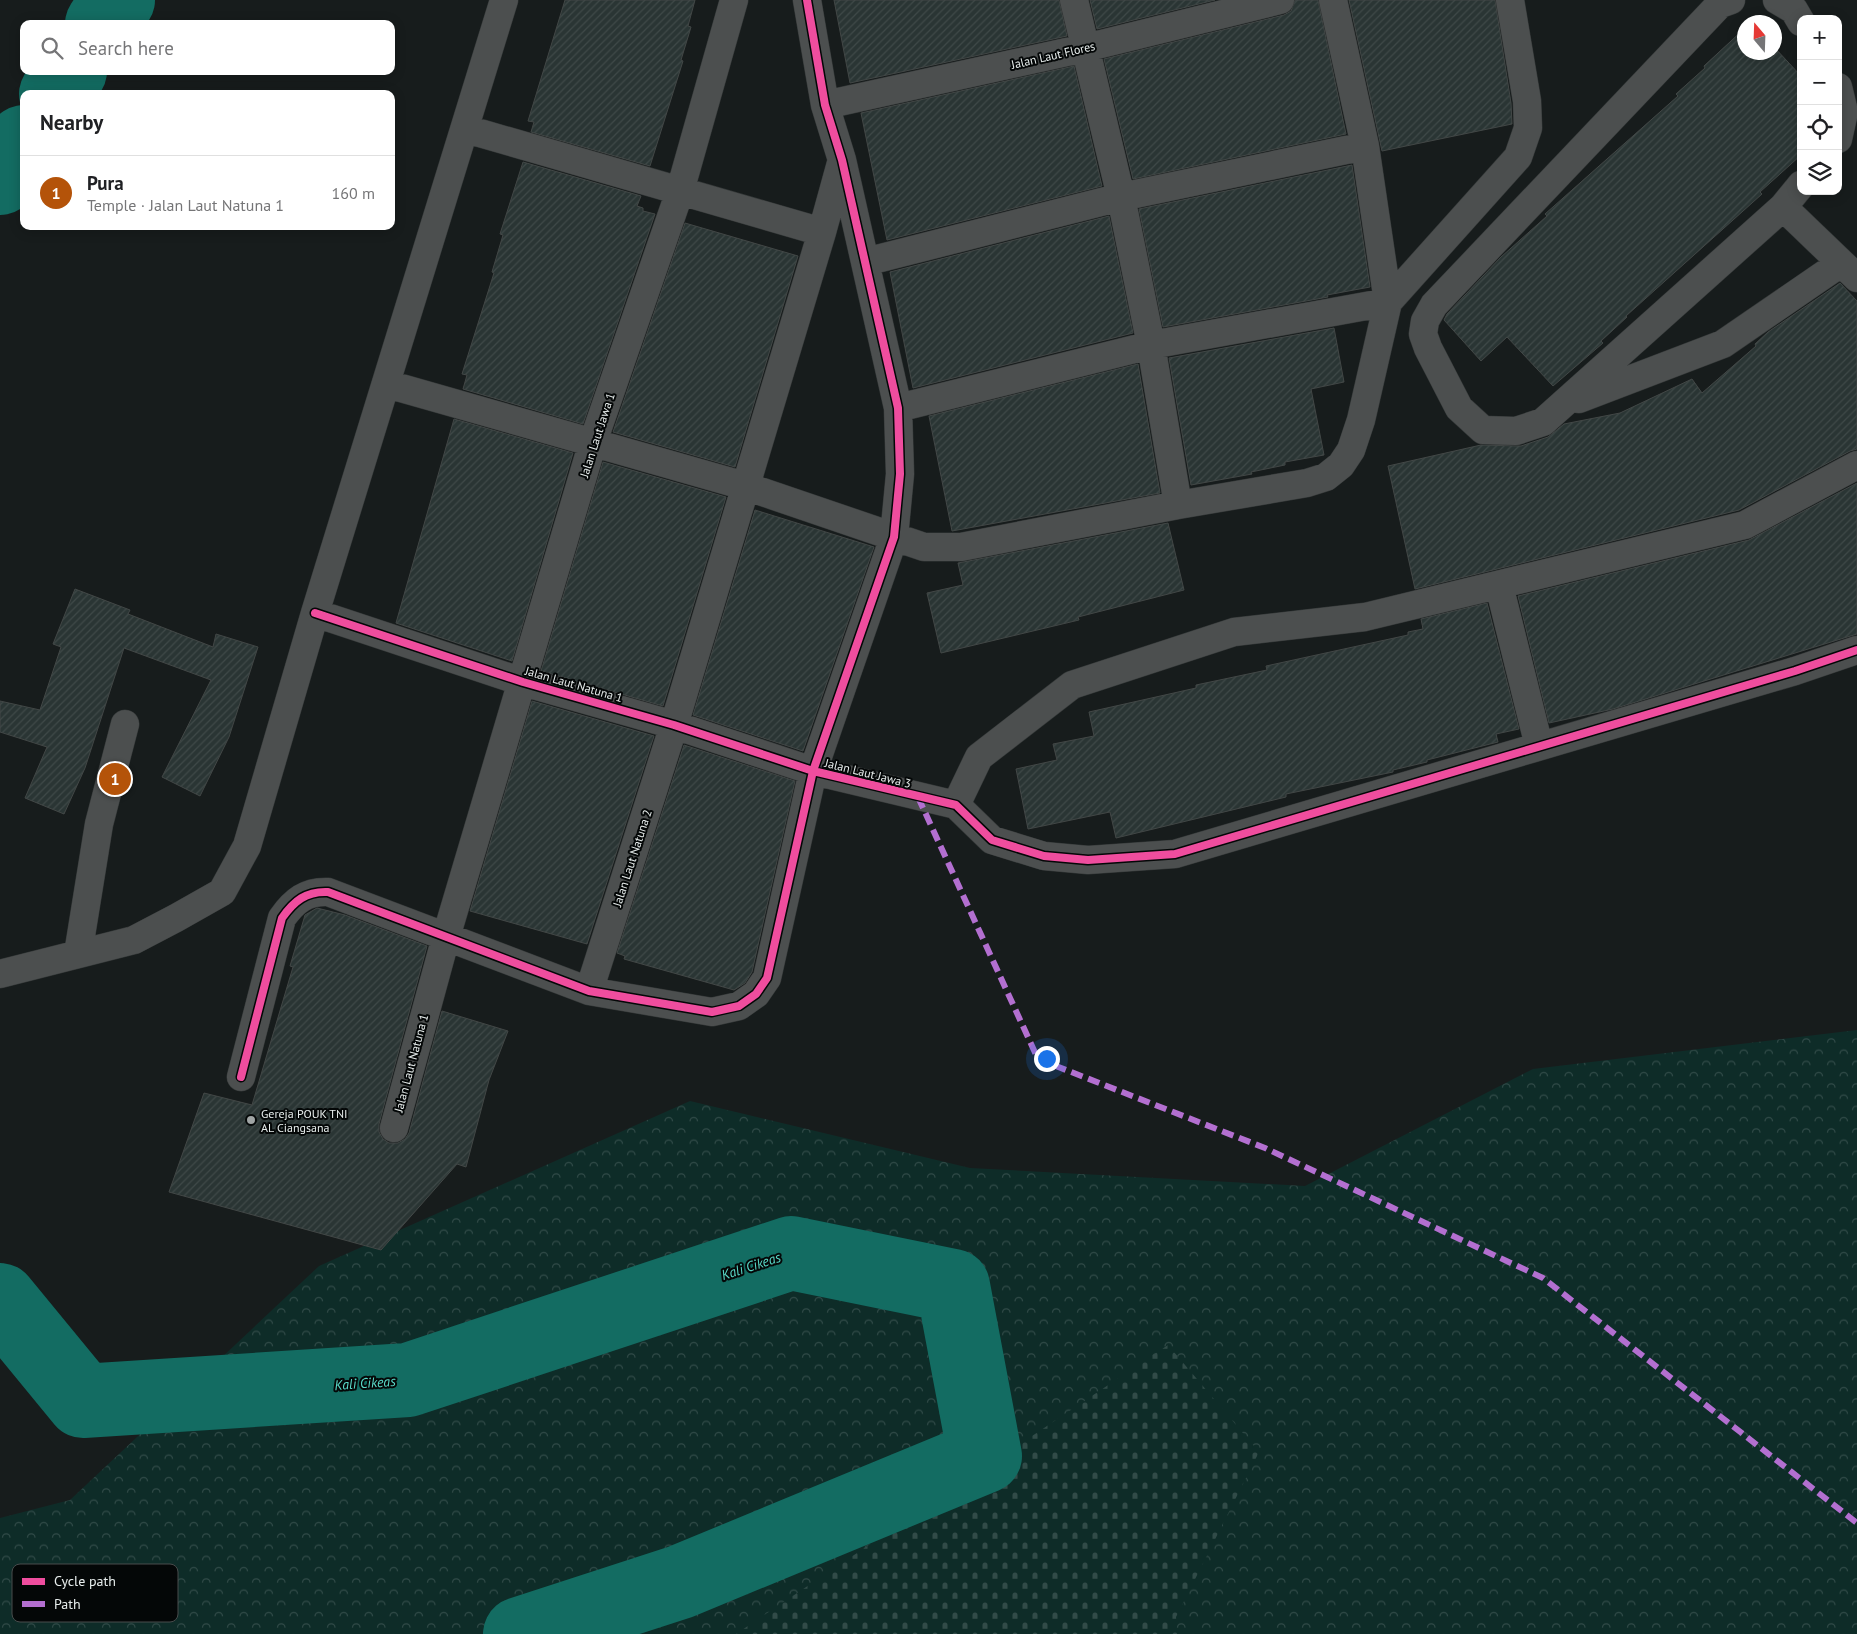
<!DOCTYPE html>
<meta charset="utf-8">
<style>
:root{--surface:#fff;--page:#f6f6f6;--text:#202124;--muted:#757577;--line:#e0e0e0;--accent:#b45309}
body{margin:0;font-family:"PT Sans",sans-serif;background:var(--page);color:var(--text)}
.controls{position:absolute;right:15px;top:15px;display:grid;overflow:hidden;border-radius:10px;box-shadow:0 2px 12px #0003}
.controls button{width:45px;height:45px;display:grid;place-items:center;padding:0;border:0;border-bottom:1px solid var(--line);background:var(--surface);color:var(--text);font:25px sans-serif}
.compass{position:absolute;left:1737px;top:15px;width:45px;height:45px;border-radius:50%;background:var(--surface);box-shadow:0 2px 12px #0003;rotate:341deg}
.you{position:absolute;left:1046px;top:1058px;width:18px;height:18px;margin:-12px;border:4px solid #fff;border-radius:50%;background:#1a73e8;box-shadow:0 0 0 8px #1a73e833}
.badge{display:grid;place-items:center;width:32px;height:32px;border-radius:50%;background:var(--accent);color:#fff;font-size:16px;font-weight:700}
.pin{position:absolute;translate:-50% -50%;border:2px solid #fff;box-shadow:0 1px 5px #0006}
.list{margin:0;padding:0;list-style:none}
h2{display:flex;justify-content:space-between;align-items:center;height:65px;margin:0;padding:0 20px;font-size:21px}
h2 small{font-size:16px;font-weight:400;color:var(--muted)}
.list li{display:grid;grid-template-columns:32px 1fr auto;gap:15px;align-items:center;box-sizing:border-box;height:75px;padding:0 20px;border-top:1px solid var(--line)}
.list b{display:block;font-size:19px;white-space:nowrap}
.list p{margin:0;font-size:16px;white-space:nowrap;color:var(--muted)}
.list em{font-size:16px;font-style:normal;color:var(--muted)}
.icon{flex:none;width:28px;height:28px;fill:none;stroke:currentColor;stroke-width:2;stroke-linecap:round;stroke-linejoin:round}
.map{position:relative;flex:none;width:1857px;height:1634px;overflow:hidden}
.search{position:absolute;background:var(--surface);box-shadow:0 2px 12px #0003;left:20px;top:20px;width:375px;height:55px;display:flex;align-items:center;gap:12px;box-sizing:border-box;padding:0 18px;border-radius:10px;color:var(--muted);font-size:19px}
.panel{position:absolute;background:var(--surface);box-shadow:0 2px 12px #0003;left:20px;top:90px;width:375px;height:140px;border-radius:10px}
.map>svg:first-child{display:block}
</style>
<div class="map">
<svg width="1857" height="1634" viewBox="0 0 1857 1634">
<defs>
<pattern id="forest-crowns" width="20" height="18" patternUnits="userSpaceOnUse" patternTransform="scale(1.25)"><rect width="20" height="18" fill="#0e2c28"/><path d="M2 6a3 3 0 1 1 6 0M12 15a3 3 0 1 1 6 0" fill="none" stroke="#314b48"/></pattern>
<pattern id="cemetery-stones" width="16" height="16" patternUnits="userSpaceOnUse" patternTransform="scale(1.25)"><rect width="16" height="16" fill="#0e2c28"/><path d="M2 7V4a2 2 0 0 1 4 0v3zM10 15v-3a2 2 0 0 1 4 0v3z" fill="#314b48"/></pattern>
<pattern id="building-hatch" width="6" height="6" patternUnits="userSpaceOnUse" patternTransform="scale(1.25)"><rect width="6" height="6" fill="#2a3534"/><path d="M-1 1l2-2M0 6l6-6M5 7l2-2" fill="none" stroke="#3f4948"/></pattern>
</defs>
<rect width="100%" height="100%" fill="#171c1c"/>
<!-- forest -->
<path fill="url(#forest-crowns)" d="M1857 1030V1634H0V1518L70 1500 319 1266 690 1101 970 1168 1305 1186 1533 1069Z"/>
<!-- cemetery -->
<path fill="url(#cemetery-stones)" d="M1168 1345 1259 1452 1176 1617 1177 1634H736Z"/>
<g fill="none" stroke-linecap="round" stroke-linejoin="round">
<!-- river -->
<path stroke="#136c62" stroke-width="74" d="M102 24 118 0
M56 94 70 71
M0 178 24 142
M0 1300 83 1401 408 1380 791 1253 953 1286 985 1456 680 1582 520 1634"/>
</g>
<!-- building -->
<path fill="url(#building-hatch)" stroke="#424746" d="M565 0H695L688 26 691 27 681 60 683 61 650 166 531 132 534 122 528 121Z
M834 0H1059L1067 36 850 83Z
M1090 0H1215L1097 29Z
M1295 0H1318L1346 134 1133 179 1104 59 1284 15 1291 11Z
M1349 0H1495L1511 103 1512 124 1382 151Z
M1744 29V52H1774V47L1801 76V155L1760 192 1762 194 1626 316 1627 317 1601 341 1603 343 1553 386 1507 337 1481 361 1444 320 1447 314 1501 257 1547 216 1545 214 1678 96 1676 94 1705 68 1704 66Z
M1074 66 1102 186 887 240 861 113Z
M523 162 641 196 637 206 643 208V211L655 214 583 424 463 389 467 375 462 374 494 273 492 272 503 235 500 234Z
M1352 165 1370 287 1327 295 1328 297 1163 327 1139 209Z
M1109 216 1133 333 913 388 890 272Z
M685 223 798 256 735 467 613 432Z
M1840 283 1857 301V449L1850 451 1739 510 1415 589 1388 466 1481 445 1521 446 1548 437 1564 424 1620 413 1692 379 1702 393 1756 346 1755 344 1768 332Z
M1334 328 1344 382 1311 389 1324 455 1285 462V465L1251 472 1252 474 1191 485 1169 358Z
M1138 364 1160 493 952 531 929 416Z
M454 419 573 453 512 661 396 623Z
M603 462 726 497 663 706 541 671Z
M1857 483V634L1613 709 1549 723 1518 596 1749 540Z
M755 510 874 547 803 751 693 715Z
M1168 523 1184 590 1078 617 1079 620 941 653 927 593 963 585 958 563Z
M75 589 130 610 128 614 213 647 216 634 258 647 229 737 200 796 162 777 211 680 124 648 85 768 64 814 25 798 47 747 0 732V701L40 710 61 647 53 644Z
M1487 603 1519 729 1496 734 1498 742 1427 760V762L1393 770V772L1286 794V797L1116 838 1110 812 1028 829 1016 769 1057 760 1053 744 1094 736 1089 712 1196 688V685L1267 670 1266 666 1408 635V632L1423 629 1421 619Z
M532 701 654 736 587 944 470 911Z
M684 745 795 781 752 972 745 983 734 990 624 959 625 956 617 953Z
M317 908 345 915 427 946 379 1124V1132L383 1139 389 1143H398L405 1139 409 1133 442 1011 508 1031 489 1080 466 1167 457 1164 381 1250 169 1192 204 1093 252 1105 293 967 290 966 305 915Z"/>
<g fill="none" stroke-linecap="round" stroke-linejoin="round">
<defs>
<path id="minor" d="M1074 0 1121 197 1151 345 1178 505
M1731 0 1720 4 1434 305 1425 321 1423 334 1428 348 1459 408 1483 430 1516 431 1543 422 1783 207 1801 185
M1777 0 1794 10 1801 22
M1838 87 1844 112 1838 139
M825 105 1085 48 1280 0
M466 129 822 232
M1783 207 1857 278
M865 262 1121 197 1365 146
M387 384 745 486 924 547H961L1178 505 1307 483 1326 477 1341 465 1351 450 1361 420 1388 302 1365 146 1333 0
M1579 399 1723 344 1841 263
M898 408 1151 345 1388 302 1518 157 1528 128 1527 101 1510 0
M1499 585 1539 746
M315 613 523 682 674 725 813 771 956 805 992 840 1044 856 1088 860 1175 854 1795 671 1857 650
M956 805 979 757 1072 685 1234 632 1365 617 1745 525 1857 465
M78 954 99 824 125 724
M0 974 134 940 176 918 222 892 247 846 315 613 504 0
M589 991 674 725 822 232 841 163
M241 1077 282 918C294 901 306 891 328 892L589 991 712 1012 739 1006 756 994 767 978 813 771 894 537 900 474 898 408 842 160 825 105 807 0
M394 1128 446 937 593 442 680 191 734 0"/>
</defs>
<!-- minor casing -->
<use href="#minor" stroke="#343838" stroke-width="29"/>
<!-- minor -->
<use href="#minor" stroke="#4c4f4f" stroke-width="28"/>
<!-- quiet -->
<path stroke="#b36fd0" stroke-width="6" stroke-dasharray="12 6" stroke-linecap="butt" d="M918 797 1038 1059 1265 1148 1543 1278 1857 1523"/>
<defs>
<path id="cycleway" d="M315 613 523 682 674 725 813 771 956 805 992 840 1044 856 1088 860 1175 854 1795 671 1857 650
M241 1077 282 918C294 901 306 891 328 892L589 991 712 1012 739 1006 756 994 767 978 813 771 894 537 900 474 898 408 842 160 825 105 807 0"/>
</defs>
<!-- cycleway casing -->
<use href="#cycleway" stroke="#040707" stroke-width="11"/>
<!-- cycleway -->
<use href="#cycleway" stroke="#ef4d9e" stroke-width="8"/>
</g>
<!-- markers -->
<circle fill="#9fa4a4" stroke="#040707" stroke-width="2" cx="251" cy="1120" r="5"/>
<g text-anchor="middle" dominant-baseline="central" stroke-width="4" stroke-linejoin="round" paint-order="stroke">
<!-- street labels -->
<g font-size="12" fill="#e8eeed" stroke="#040707">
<text transform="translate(1053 55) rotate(-13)">Jalan Laut Flores</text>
<text transform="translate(597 435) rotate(-72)">Jalan Laut Jawa 1</text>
<text transform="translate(574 684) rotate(16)">Jalan Laut Natuna 1</text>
<text transform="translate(868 773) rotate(14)">Jalan Laut Jawa 3</text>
<text transform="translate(632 858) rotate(-72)">Jalan Laut Natuna 2</text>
<text transform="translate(411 1063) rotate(-75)">Jalan Laut Natuna 1</text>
</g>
<!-- poi labels -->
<g font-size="12" fill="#e8eeed" stroke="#040707" text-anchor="start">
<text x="261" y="1113">Gereja POUK TNI<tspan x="261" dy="14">AL Ciangsana</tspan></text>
</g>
<!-- water labels -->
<g font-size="14" font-style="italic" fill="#59d8c7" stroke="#040707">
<text transform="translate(751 1266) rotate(-18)">Kali Cikeas</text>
<text transform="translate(365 1383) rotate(-4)">Kali Cikeas</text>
</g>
</g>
<!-- legend -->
<rect x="12" y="1564" width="166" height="58" rx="8" fill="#040707" stroke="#484c4c" stroke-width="1"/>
<rect x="22" y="1578" width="23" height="7" fill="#ef4d9e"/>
<rect x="22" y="1601" width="23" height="6" fill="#b36fd0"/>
<g font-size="14" fill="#e8eeed">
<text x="54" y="1586">Cycle path</text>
<text x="54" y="1609">Path</text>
</g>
</svg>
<div class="controls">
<button>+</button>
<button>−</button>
<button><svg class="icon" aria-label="locate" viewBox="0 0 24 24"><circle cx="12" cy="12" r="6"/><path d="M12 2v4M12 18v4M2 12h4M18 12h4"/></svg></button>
<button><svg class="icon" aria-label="layers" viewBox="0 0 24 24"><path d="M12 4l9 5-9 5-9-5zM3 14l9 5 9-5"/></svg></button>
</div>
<svg class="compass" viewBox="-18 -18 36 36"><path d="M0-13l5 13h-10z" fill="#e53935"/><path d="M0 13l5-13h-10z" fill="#757577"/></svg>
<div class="you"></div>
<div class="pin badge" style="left:115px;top:779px">1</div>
<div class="search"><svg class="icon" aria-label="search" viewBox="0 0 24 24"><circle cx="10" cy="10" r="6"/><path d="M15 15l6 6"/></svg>Search here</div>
<section class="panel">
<h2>Nearby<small></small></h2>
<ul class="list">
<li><span class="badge">1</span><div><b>Pura</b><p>Temple · Jalan Laut Natuna 1</p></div><em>160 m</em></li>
</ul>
</section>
</div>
